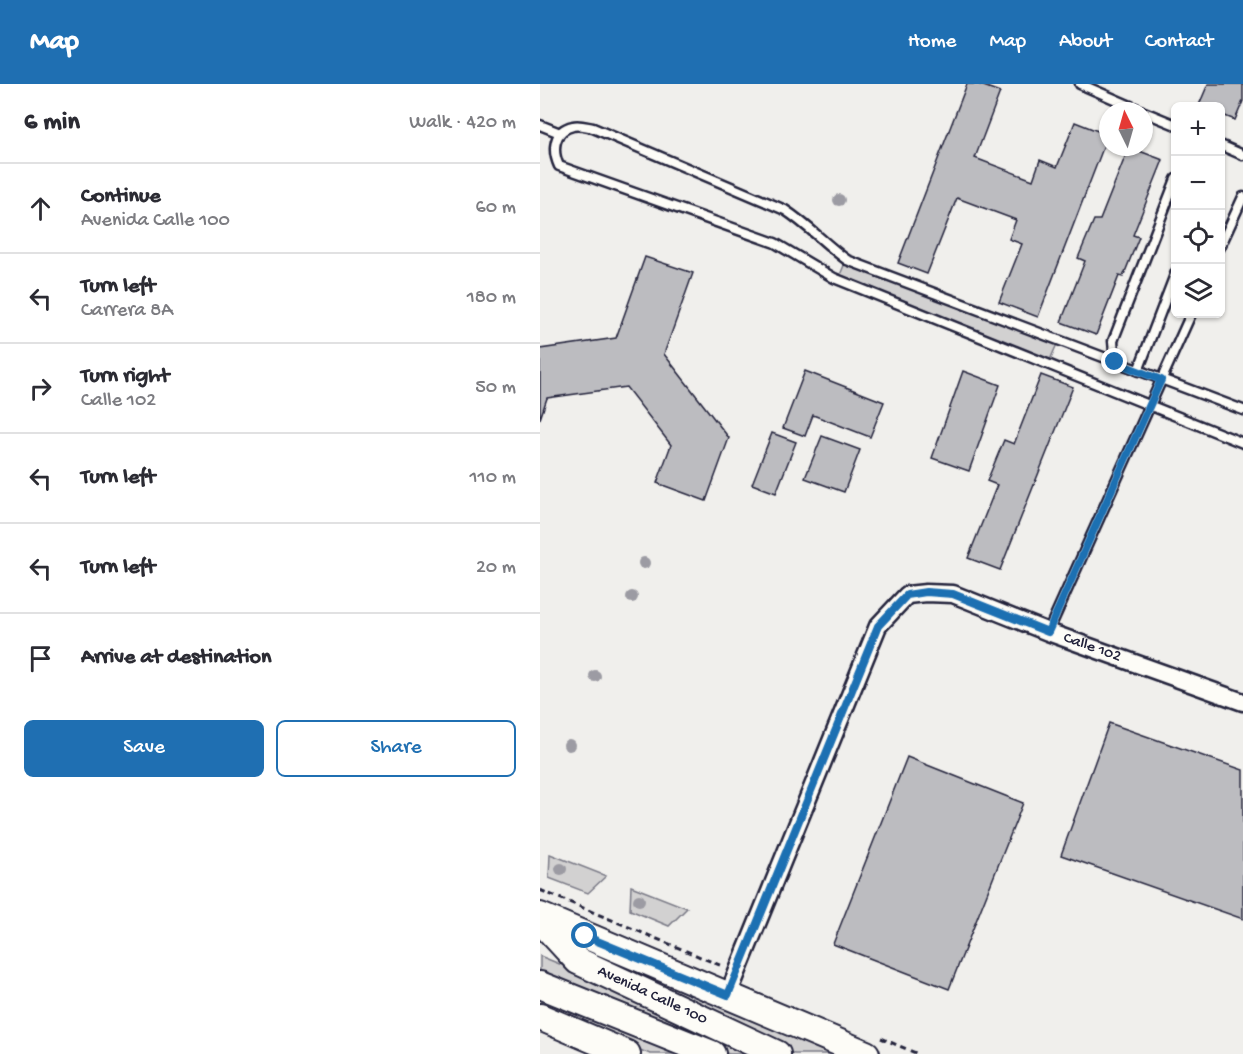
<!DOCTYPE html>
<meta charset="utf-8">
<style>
:root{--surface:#fff;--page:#f7f7f7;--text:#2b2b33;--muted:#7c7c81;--line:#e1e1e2;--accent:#1f6fb2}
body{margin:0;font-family:"Gochi Hand",sans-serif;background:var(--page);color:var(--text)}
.controls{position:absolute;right:18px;top:18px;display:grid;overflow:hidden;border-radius:9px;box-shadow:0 2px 4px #0004}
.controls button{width:54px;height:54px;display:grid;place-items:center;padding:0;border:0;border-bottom:2px solid var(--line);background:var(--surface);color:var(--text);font:30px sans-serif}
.compass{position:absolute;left:559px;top:18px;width:54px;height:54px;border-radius:50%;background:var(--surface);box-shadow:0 2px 4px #0004;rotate:355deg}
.stop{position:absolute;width:18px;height:18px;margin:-14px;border:4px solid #1f6fb2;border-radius:50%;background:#fff}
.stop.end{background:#1f6fb2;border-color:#fff;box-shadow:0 2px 6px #0008}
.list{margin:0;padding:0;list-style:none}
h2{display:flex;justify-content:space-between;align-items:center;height:78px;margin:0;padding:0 24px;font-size:26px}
h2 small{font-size:20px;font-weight:400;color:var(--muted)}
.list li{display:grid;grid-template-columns:39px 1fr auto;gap:18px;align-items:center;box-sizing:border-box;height:90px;padding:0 24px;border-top:2px solid var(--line)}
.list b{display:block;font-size:22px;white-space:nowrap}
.list p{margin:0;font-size:20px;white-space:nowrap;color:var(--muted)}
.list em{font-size:20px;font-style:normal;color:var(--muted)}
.actions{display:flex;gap:12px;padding:18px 24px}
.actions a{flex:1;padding:14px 0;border:2px solid var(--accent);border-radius:9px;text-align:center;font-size:21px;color:var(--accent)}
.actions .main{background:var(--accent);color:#fff}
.icon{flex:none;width:33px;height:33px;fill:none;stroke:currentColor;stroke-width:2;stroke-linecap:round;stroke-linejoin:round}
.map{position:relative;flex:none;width:703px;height:970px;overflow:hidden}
header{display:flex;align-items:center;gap:36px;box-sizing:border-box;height:84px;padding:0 30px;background:var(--accent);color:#fff}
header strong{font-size:28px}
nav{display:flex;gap:33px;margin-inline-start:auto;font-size:21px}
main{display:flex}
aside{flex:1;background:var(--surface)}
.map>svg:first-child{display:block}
</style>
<header>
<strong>Map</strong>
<nav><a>Home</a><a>Map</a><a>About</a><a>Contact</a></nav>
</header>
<main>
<aside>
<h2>6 min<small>Walk · 420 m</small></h2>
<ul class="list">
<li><svg class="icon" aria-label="ahead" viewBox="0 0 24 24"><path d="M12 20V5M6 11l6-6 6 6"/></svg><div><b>Continue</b><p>Avenida Calle 100</p></div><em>60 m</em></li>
<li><svg class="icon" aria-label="left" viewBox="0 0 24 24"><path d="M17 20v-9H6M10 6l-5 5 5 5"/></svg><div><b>Turn left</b><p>Carrera 8A</p></div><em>180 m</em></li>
<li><svg class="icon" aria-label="right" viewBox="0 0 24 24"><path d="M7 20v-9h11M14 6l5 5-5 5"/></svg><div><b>Turn right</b><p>Calle 102</p></div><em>50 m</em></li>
<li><svg class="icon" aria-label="left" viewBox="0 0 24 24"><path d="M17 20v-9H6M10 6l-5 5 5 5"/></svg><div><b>Turn left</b></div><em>110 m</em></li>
<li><svg class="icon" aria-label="left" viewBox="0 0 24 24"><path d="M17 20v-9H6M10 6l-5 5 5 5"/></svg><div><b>Turn left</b></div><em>20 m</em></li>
<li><svg class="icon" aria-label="arrive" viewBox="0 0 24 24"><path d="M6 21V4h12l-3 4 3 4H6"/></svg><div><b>Arrive at destination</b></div></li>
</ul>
<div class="actions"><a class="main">Save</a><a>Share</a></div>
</aside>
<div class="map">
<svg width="703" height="970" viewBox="0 0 703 970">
<rect width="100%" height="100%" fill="#f0efec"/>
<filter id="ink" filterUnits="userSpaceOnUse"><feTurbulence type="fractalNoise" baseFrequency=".0167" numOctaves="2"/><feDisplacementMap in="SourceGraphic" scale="12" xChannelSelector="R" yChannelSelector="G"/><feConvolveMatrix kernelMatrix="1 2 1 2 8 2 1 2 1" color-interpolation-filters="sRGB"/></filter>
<g filter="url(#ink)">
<!-- green -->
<path fill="#d2d1d1" stroke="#7a7a86" stroke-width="1.5" d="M305 179 517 260 510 276 300 191Z
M10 770 66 792 48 809 9 794Z
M91 802 147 824 129 842 90 826Z
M44 860 297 970H254L61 879Z
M0 872 83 906 217 970H189L76 930 0 896Z
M31 927 146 970H110L38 941 31 934Z"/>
<!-- building -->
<path fill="#bcbcc0" stroke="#22223b" stroke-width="1.5" d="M427 0H438L460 8 435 74 493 96 500 76 517 83 535 38 568 51 498 233 459 218 482 160 469 155 476 136 417 114 387 190 358 179Z
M668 0H703V17L695 36 680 30V22L659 21Z
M589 63 623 76 593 151 599 153 583 193 579 192 556 251 521 238 545 177 538 174 554 136H560Z
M105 173 153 189 124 270 189 354 166 417 117 399 131 361 86 303 7 314 0 335V265L76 254Z
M265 287 344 318 330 353 273 331 265 352 243 344Z
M423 287 460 301 429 387 392 374Z
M501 291 533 303 460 486 428 474 457 401 447 397 464 356 474 360Z
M232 349 256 358 236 409 212 400Z
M282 352 320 366 304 408 265 394Z
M569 639 703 686V835L521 771Z
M367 673 483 719 409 905 293 860Z"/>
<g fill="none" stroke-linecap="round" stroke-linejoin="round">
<defs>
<path id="lane" d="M540 0 602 27
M604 28 636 41
M0 41 20 49
M680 61 703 71
M680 163 703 113
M575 278 573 257 636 95
M598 287 636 188
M703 326 307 176C285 160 268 141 245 126L53 44C47 43 39 40 33 42 13 46 12 67 19 82L235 159 294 194 703 359
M508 548 651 230"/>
<g id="street">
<path id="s1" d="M188 911 338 542 367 511 386 509 413 510 508 548 703 618"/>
</g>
<g id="primary">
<path d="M0 832 326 970"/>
<path id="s2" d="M2 838 38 877 237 970"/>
<path d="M0 901 172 970"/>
<path d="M0 933 87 970"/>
</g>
</defs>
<!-- lane casing -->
<use href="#lane" stroke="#22223b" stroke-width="13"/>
<!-- street casing -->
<use href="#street" stroke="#22223b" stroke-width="21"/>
<!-- primary casing -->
<use href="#primary" stroke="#22223b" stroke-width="30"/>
<!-- path -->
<path stroke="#22223b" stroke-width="3" stroke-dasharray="6 4.5" stroke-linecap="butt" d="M0 806 182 882
M341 954 378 970"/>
<!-- lane -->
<use href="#lane" stroke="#fdfcf7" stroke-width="8"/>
<!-- street -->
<use href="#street" stroke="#fdfcf7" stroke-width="16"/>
<!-- primary -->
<use href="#primary" stroke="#fdfcf7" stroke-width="26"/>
</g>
<!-- trees -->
<g fill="#9c9ba3">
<circle cx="299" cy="116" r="6"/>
<circle cx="104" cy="479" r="6"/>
<circle cx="92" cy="513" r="6"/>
<circle cx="55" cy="592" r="6"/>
<circle cx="29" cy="661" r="6"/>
<circle cx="21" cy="785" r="6"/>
<circle cx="99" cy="816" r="6"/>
</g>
</g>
<g fill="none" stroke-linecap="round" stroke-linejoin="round" filter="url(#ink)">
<!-- route -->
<path stroke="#1f6fb2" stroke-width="8" d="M45 852 188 911 338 542 367 511 386 508 413 510 508 548 621 296 575 278"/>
</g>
<g text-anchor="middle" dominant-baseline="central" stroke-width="6" stroke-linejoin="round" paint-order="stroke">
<!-- street labels -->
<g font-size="16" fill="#22223b" stroke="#fdfcf7">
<text stroke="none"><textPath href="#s1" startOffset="636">Calle 102</textPath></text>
<text stroke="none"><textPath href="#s2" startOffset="135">Avenida Calle 100</textPath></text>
</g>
</g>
</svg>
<div class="controls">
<button>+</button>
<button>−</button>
<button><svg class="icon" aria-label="locate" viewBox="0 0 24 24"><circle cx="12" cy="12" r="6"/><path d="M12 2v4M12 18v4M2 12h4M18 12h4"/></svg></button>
<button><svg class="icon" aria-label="layers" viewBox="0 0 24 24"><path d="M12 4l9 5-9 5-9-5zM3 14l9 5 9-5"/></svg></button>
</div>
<svg class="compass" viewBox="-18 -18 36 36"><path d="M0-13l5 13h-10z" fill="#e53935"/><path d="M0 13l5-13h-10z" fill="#7c7c81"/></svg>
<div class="stop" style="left:45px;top:852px"></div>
<div class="stop end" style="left:575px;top:278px"></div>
</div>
</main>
